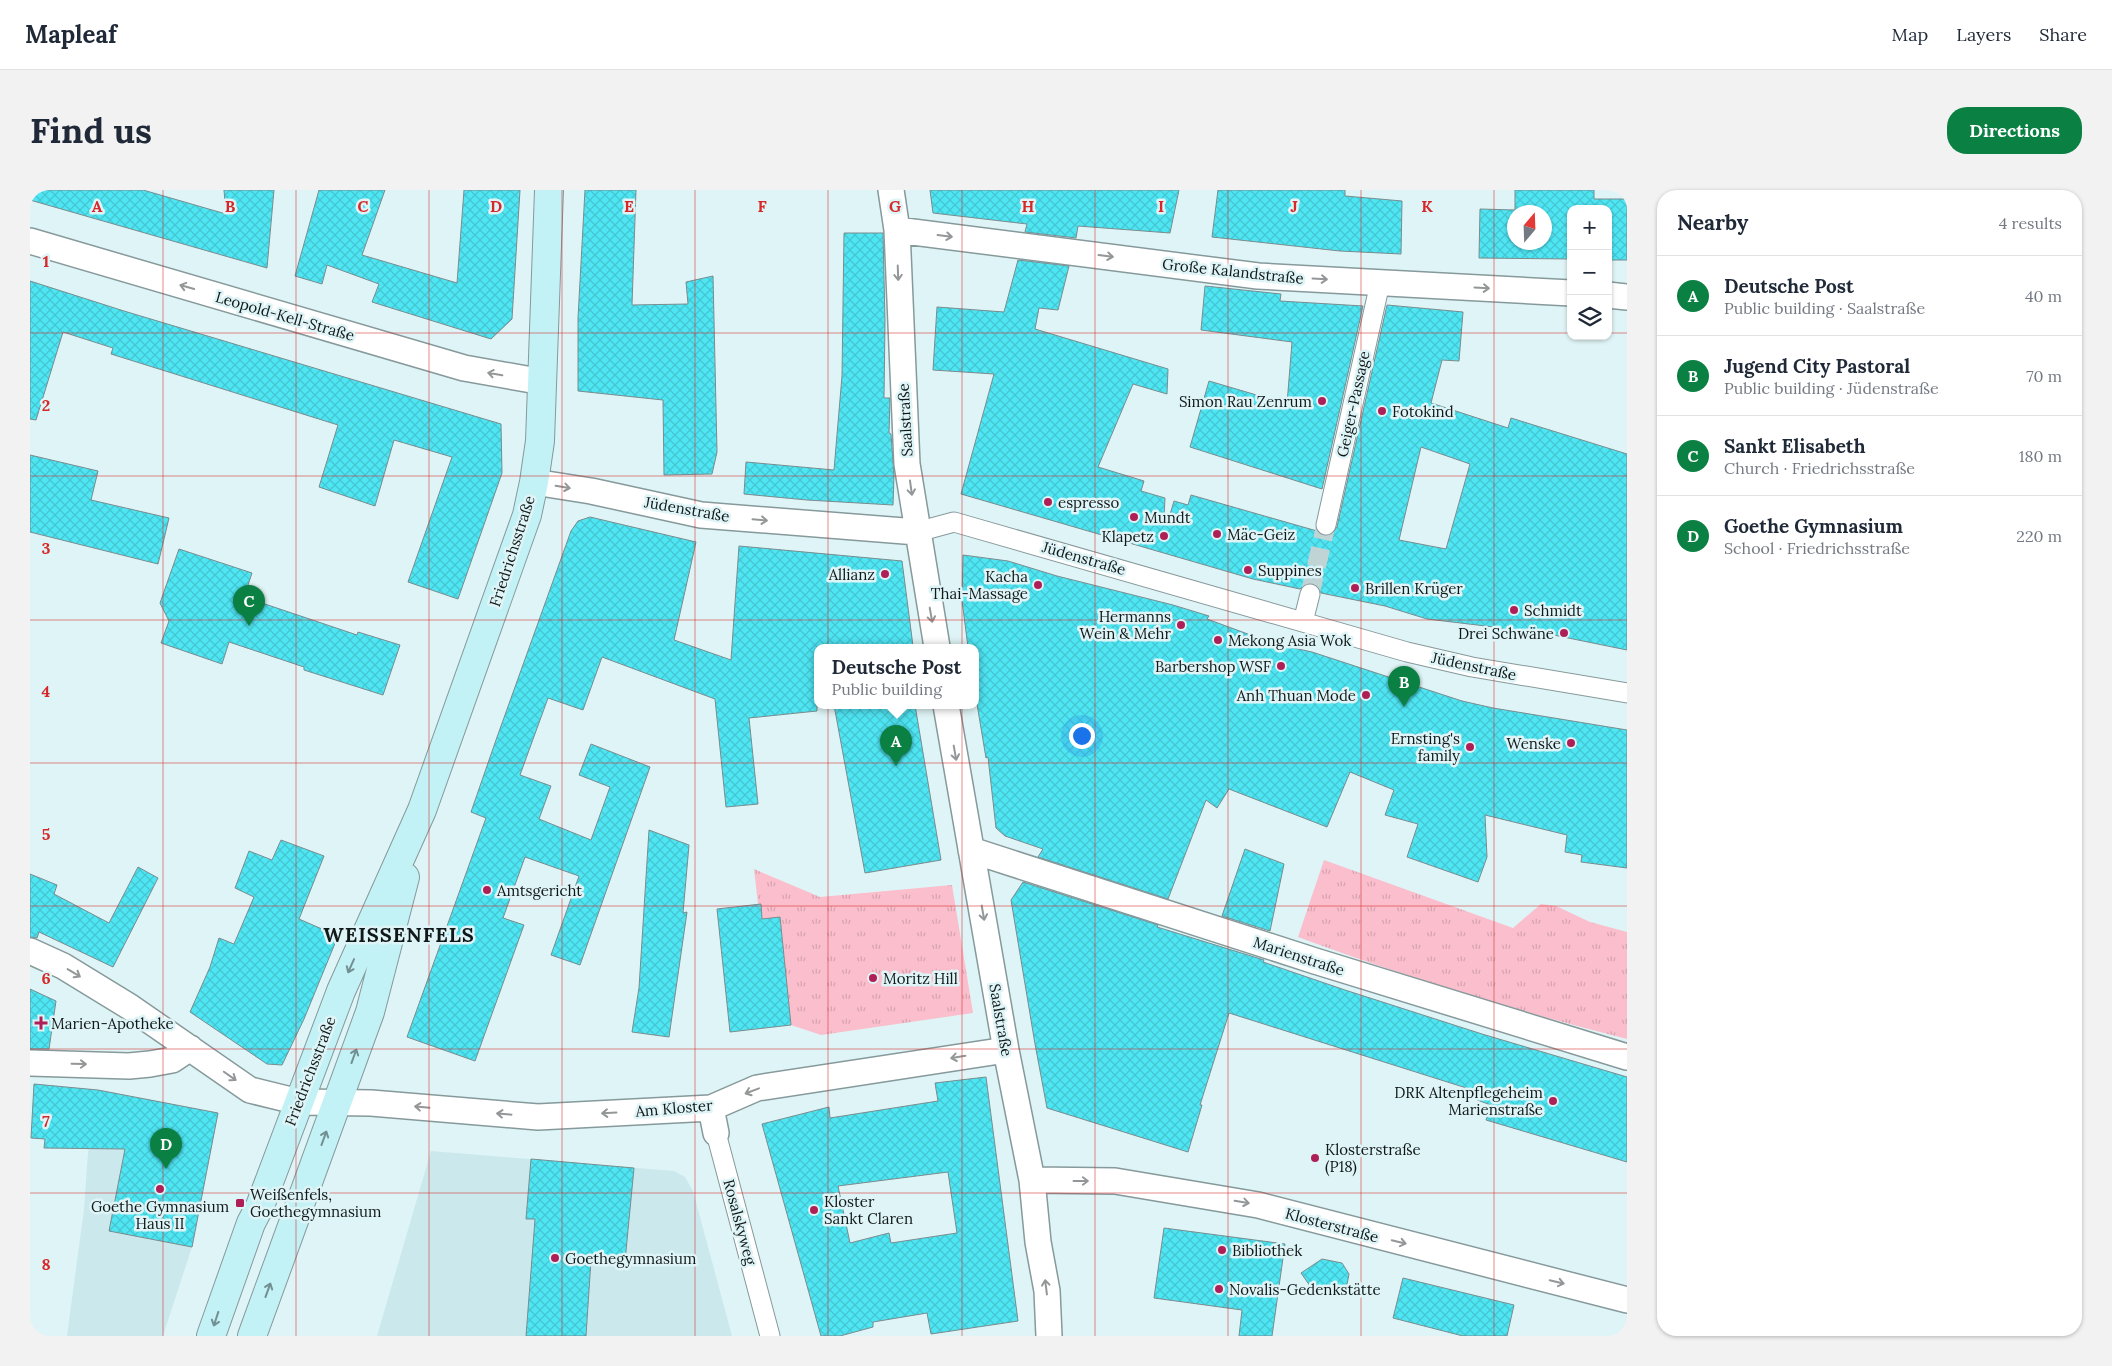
<!DOCTYPE html>
<meta charset="utf-8">
<style>
:root{--surface:#fff;--page:#f2f2f3;--text:#1f2937;--muted:#747a83;--line:#e0e1e3;--accent:#0b8043}
body{margin:0;font-family:Lora,serif;background:var(--page);color:var(--text)}
.controls{position:absolute;right:15px;top:15px;display:grid;overflow:hidden;border-radius:10px;box-shadow:0 1px 4px #0004}
.controls button{width:45px;height:45px;display:grid;place-items:center;padding:0;border:0;border-bottom:1px solid var(--line);background:var(--surface);color:var(--text);font:25px sans-serif}
.compass{position:absolute;left:1477px;top:15px;width:45px;height:45px;border-radius:50%;background:var(--surface);box-shadow:0 1px 4px #0004;rotate:19deg}
.you{position:absolute;left:1051px;top:545px;width:18px;height:18px;margin:-12px;border:4px solid #fff;border-radius:50%;background:#1a73e8;box-shadow:0 0 0 8px #1a73e833}
.badge{display:grid;place-items:center;width:32px;height:32px;border-radius:50%;background:var(--accent);color:#fff;font-size:16px;font-weight:700}
.pin{position:absolute;translate:-50% -41px;filter:drop-shadow(0 1px 2px #0008)}
.pin::after{content:'';position:absolute;top:26px;width:18px;height:15px;background:inherit;clip-path:polygon(0 0,100% 0,50% 100%)}
.popup{position:absolute;left:784px;top:454px;width:165px;height:65px;box-sizing:border-box;display:grid;place-content:center;border-radius:10px;background:var(--surface);filter:drop-shadow(0 1px 4px #0005);font-size:16px;white-space:nowrap;color:var(--muted)}
.popup b{font-size:19px;color:var(--text)}
.popup::after{content:'';position:absolute;left:50%;top:100%;margin-left:-10px;border:10px solid transparent;border-top-color:var(--surface)}
.list{margin:0;padding:0;list-style:none}
h2{display:flex;justify-content:space-between;align-items:center;height:65px;margin:0;padding:0 20px;font-size:21px}
h2 small{font-size:16px;font-weight:400;color:var(--muted)}
.list li{display:grid;grid-template-columns:32px 1fr auto;gap:15px;align-items:center;box-sizing:border-box;height:80px;padding:0 20px;border-top:1px solid var(--line)}
.list b{display:block;font-size:19px;white-space:nowrap}
.list p{margin:0;font-size:16px;white-space:nowrap;color:var(--muted)}
.list em{font-size:16px;font-style:normal;color:var(--muted)}
.icon{flex:none;width:28px;height:28px;fill:none;stroke:currentColor;stroke-width:2;stroke-linecap:round;stroke-linejoin:round}
.map{position:relative;flex:none;width:1597px;height:1146px;overflow:hidden;border-radius:20px}
header{display:flex;align-items:center;gap:30px;box-sizing:border-box;height:70px;padding:0 25px;background:var(--surface);border-bottom:1px solid var(--line)}
header strong{font-size:24px}
nav{display:flex;gap:28px;margin-inline-start:auto;font-size:18px}
.intro{display:flex;align-items:center;justify-content:space-between;box-sizing:border-box;height:120px;padding:0 30px}
h1{margin:0;font-size:35px}
.button{padding:12px 22px;border-radius:20px;background:var(--accent);color:#fff;font-size:18px;font-weight:700}
main{display:flex;gap:30px;padding:0 30px}
aside{flex:1;background:var(--surface);border-radius:20px;box-shadow:0 1px 4px #0004}
.map>svg:first-child{display:block}
</style>
<header>
<strong>Mapleaf</strong>
<nav><a>Map</a><a>Layers</a><a>Share</a></nav>
</header>
<div class="intro"><h1>Find us</h1><a class="button">Directions</a></div>
<main>
<div class="map">
<svg width="1597" height="1146" viewBox="0 0 1597 1146">
<defs>
<pattern id="park-tufts" width="24" height="20" patternUnits="userSpaceOnUse" patternTransform="scale(1.25)"><rect width="24" height="20" fill="#fbbecc"/><path d="M3 7l-1-3M5 7V3M7 7l1-3M15 17l-1-3M17 17v-4M19 17l1-3" fill="none" stroke="#d6a3af"/></pattern>
<pattern id="building-cross-hatch" width="8" height="8" patternUnits="userSpaceOnUse" patternTransform="scale(1.25)"><rect width="8" height="8" fill="#4fe6f4"/><path d="M0 0l8 8M0 8l8-8" fill="none" stroke="#44c5d1"/></pattern>
</defs>
<rect width="100%" height="100%" fill="#dff4f6"/>
<!-- built -->
<path fill="#cbe9ec" d="M68 900 188 923 162 1057 133 1146H37L54 1019 59 949Z
M401 961 644 981 655 987 663 1001 702 1146H347Z"/>
<!-- park -->
<path fill="url(#park-tufts)" d="M1294 670 1483 738 1511 714 1526 716 1560 732 1597 742V849C1486 821 1375 787 1268 747Z
M724 679 790 707 922 695 943 823 791 845 761 835 750 727 732 729 731 714H728Z"/>
<!-- building -->
<path fill="url(#building-cross-hatch)" stroke="#798c8e" fill-rule="evenodd" d="M0 0H113L196 24 194 0H244L237 78 0 10Z
M289 0H355L332 65 427 93 434 0H490L482 129 461 149 342 112 349 94 297 75 292 94 265 86Z
M555 0H606L602 115 658 114 656 92 683 86 687 262 682 284 634 285 633 210 548 201V128Z
M900 0H1149L1140 43 1048 36 1046 48 995 42 997 34 903 23Z
M1188 0H1315V6L1372 11 1371 64 1310 61 1182 47Z
M1485 0H1564V9H1597V70H1578V19H1541V69L1449 68 1450 19 1485 20ZM1484 22H1514V52H1484Z
M814 43H853L855 131 854 208H860L859 243 861 244 864 286 863 315 777 310 714 304 716 272 804 280 812 186Z
M988 70 1039 76 1028 120 1009 118 1005 139 1138 179 1137 204 1103 194 1068 277 1114 291 1111 301 1135 308 1134 328H1139L1144 311 1158 315 1161 305 1287 341 1293 346 1301 345 1307 337 1357 115 1433 122 1429 171 1412 170 1401 213 1478 238 1481 228 1597 264V460L1504 441 1502 446 1464 437 1397 429 1355 416 1291 403 1288 396 1282 393H1276L1270 399 1223 389 931 304 964 184 903 180 907 117 974 122ZM1391 257 1440 274 1416 359 1369 350Z
M0 91 94 121 471 234 472 283 428 409 378 392 422 267 364 250 345 316 289 297 308 235 81 164 83 158 33 142 6 230 0 229Z
M1175 96 1251 104 1250 111 1333 116 1292 299 1160 257 1179 191 1257 214 1262 152 1171 140Z
M0 265 68 281 61 310 139 328 128 374 0 342Z
M560 327 666 352 644 450 701 470 709 356 872 371 883 456 787 457V521L719 528 728 614 696 617 685 509 572 467 553 520 518 508 490 585 521 596 509 629 561 650 580 597 549 585 561 554 620 577 550 775 521 765 549 686 495 667 473 728 494 735 445 871 377 847 456 628 441 622 466 550 541 341 548 331Z
M149 359 222 383 214 407 327 445 328 442 370 455 353 505 274 480V477L199 452 192 474 131 453 139 431 130 413Z
M933 365 978 371 1027 386 1143 415 1179 426 1177 429 1245 454 1282 462 1432 511 1463 518 1597 540V678L1551 672 1552 665 1535 662 1537 645 1455 625 1457 667 1448 692 1377 667 1388 634 1355 625 1364 600 1320 582 1297 637 1199 599 1187 618 1176 610 1138 709 1008 667 1013 659 975 646 966 638 958 567 956 568 945 502V457H938L932 411Z
M804 515H885L911 670 835 683Z
M619 640 659 655 653 723 657 722 639 847 602 842 609 798Z
M251 650 294 666 269 729 308 746 274 829 252 875 237 874 160 822 180 777 189 748 204 754 224 707 205 698 219 661 242 670Z
M1215 659 1254 674 1240 741 1192 726Z
M108 677 128 688 83 777 9 742 7 748 0 747V684L27 695 24 704 79 733Z
M993 692 1128 735 1127 737 1234 770 1233 772 1315 800 1452 844 1597 887V972L1456 930 1461 915 1447 910 1449 902 1199 823 1170 915H1172L1158 962 1017 918 1005 854 981 710Z
M731 714 732 729 750 727 761 835 700 842 687 719Z
M0 799 26 811 19 859H0Z
M956 887 988 1131 901 1144 897 1123 843 1132V1137L810 1146H791L732 934 799 917 800 928 908 911 905 893ZM918 982 927 1043 861 1053 859 1043 820 1053 808 996Z
M4 894 68 900 188 923 162 1057 79 1041 95 959 14 958 15 949 1 948Z
M501 969 604 978 595 1071 561 1070 556 1146H496L505 1029H496Z
M1134 1038 1255 1054 1242 1146H1209L1212 1120 1124 1108Z
M1292 1069 1312 1073 1319 1084 1316 1100 1307 1106 1285 1103 1271 1083Z
M1373 1088 1484 1115 1477 1146H1433L1363 1128Z"/>
<g fill="none" stroke-linecap="round" stroke-linejoin="round">
<!-- pedestrian-tunnel -->
<path stroke="#c0d3d5" stroke-width="19" stroke-dasharray="19 9" stroke-linecap="butt" d="M1280 404 1296 335"/>
<defs>
<path id="pedestrian" d="M1296 335 1350 93
M887 342 924 332 1377 462 1442 477 1597 503
M1273 432 1280 404
M686 943 740 1146"/>
<path id="minor" d="M861 0 867 40 877 274 907 457
M867 40 1228 86 1541 103
M0 51 434 178 513 192
M1578 105 1597 107
M504 292 561 301 671 325 887 342
M916 515 976 860 1002 990 1008 1052 1017 1101 1019 1146
M941 660 1285 771 1597 867
M0 761 33 776 100 817 220 900 269 912 341 913 508 927 681 918 727 898 976 860
M0 873 99 876 120 874 142 870 160 858
M681 918 686 943
M1002 990 1085 991 1228 1015 1597 1110"/>
<path id="secondary" d="M181 1146 221 1033 230 1016 311 801 392 620 497 325 504 292 510 251 519 0
M222 1146 340 822 375 687"/>
</defs>
<!-- pedestrian casing -->
<use href="#pedestrian" stroke="#86999b" stroke-width="21"/>
<!-- minor casing -->
<use href="#minor" stroke="#86999b" stroke-width="28"/>
<!-- secondary casing -->
<use href="#secondary" stroke="#86999b" stroke-width="30"/>
<!-- pedestrian -->
<use href="#pedestrian" stroke="#fff" stroke-width="19"/>
<!-- minor -->
<use href="#minor" stroke="#fff" stroke-width="25"/>
<!-- secondary -->
<use href="#secondary" stroke="#c2f2f6" stroke-width="28"/>
</g>
<!-- one-way arrows -->
<defs><path id="oneway-shaft" d="M-6 0H5M1.5-3L5.5 0L1.5 3" fill="none" stroke-width="1.6" stroke-linecap="round" stroke-linejoin="round" transform="scale(1.25)"/></defs>
<g stroke="#949798">
<use href="#oneway-shaft" transform="translate(915 46) rotate(7)"/>
<use href="#oneway-shaft" transform="translate(1076 66) rotate(7)"/>
<use href="#oneway-shaft" transform="translate(868 83) rotate(88)"/>
<use href="#oneway-shaft" transform="translate(1290 89) rotate(3)"/>
<use href="#oneway-shaft" transform="translate(157 97) rotate(-164)"/>
<use href="#oneway-shaft" transform="translate(1452 98) rotate(3)"/>
<use href="#oneway-shaft" transform="translate(465 184) rotate(-170)"/>
<use href="#oneway-shaft" transform="translate(533 297) rotate(9)"/>
<use href="#oneway-shaft" transform="translate(881 298) rotate(82)"/>
<use href="#oneway-shaft" transform="translate(730 330) rotate(5)"/>
<use href="#oneway-shaft" transform="translate(901 425) rotate(80)"/>
<use href="#oneway-shaft" transform="translate(925 563) rotate(80)"/>
<use href="#oneway-shaft" transform="translate(953 723) rotate(80)"/>
<use href="#oneway-shaft" transform="translate(44 783) rotate(31)"/>
<use href="#oneway-shaft" transform="translate(928 867) rotate(171)"/>
<use href="#oneway-shaft" transform="translate(49 874) rotate(1)"/>
<use href="#oneway-shaft" transform="translate(200 886) rotate(35)"/>
<use href="#oneway-shaft" transform="translate(722 901) rotate(159)"/>
<use href="#oneway-shaft" transform="translate(392 917) rotate(-175)"/>
<use href="#oneway-shaft" transform="translate(579 923) rotate(177)"/>
<use href="#oneway-shaft" transform="translate(474 924) rotate(-175)"/>
<use href="#oneway-shaft" transform="translate(1051 991)"/>
<use href="#oneway-shaft" transform="translate(1212 1012) rotate(9)"/>
<use href="#oneway-shaft" transform="translate(1369 1052) rotate(14)"/>
<use href="#oneway-shaft" transform="translate(1527 1092) rotate(14)"/>
<use href="#oneway-shaft" transform="translate(1016 1097) rotate(-97)"/>
</g>
<g stroke="#729093">
<use href="#oneway-shaft" transform="translate(321 776) rotate(114)"/>
<use href="#oneway-shaft" transform="translate(324 866) rotate(-70)"/>
<use href="#oneway-shaft" transform="translate(294 948) rotate(-70)"/>
<use href="#oneway-shaft" transform="translate(238 1100) rotate(-70)"/>
<use href="#oneway-shaft" transform="translate(186 1129) rotate(108)"/>
</g>
<!-- grid -->
<path fill="none" stroke="#d62828" stroke-width="1" stroke-opacity="0.55" d="M133 0V1146M266 0V1146M399 0V1146M532 0V1146M665 0V1146M798 0V1146M932 0V1146M1065 0V1146M1198 0V1146M1331 0V1146M1464 0V1146M0 143H1541M1578 143H1597M0 286H1597M0 430H1597M0 573H1597M0 716H1597M0 859H1597M0 1003H1597"/>
<!-- markers -->
<g fill="#ae1f58" stroke="#dff4f6" stroke-width="2">
<circle cx="1292" cy="211" r="5"/>
<circle cx="1352" cy="221" r="5"/>
<circle cx="1018" cy="312" r="5"/>
<circle cx="1104" cy="327" r="5"/>
<circle cx="1187" cy="344" r="5"/>
<circle cx="1134" cy="346" r="5"/>
<circle cx="1218" cy="380" r="5"/>
<circle cx="855" cy="384" r="5"/>
<circle cx="1008" cy="395" r="5"/>
<circle cx="1325" cy="398" r="5"/>
<circle cx="1484" cy="420" r="5"/>
<circle cx="1151" cy="435" r="5"/>
<circle cx="1534" cy="443" r="5"/>
<circle cx="1188" cy="450" r="5"/>
<circle cx="1251" cy="476" r="5"/>
<circle cx="1336" cy="505" r="5"/>
<circle cx="1541" cy="553" r="5"/>
<circle cx="1440" cy="557" r="5"/>
<circle cx="457" cy="700" r="5"/>
<circle cx="843" cy="788" r="5"/>
<path d="M8.5 825.5h5v5h5v5h-5v5h-5v-5h-5v-5h5z"/>
<circle cx="1523" cy="911" r="5"/>
<circle cx="1285" cy="968" r="5"/>
<circle cx="130" cy="999" r="5"/>
<rect x="205" y="1008" width="10" height="10" rx="2.5"/>
<circle cx="784" cy="1020" r="5"/>
<circle cx="1192" cy="1060" r="5"/>
<circle cx="525" cy="1068" r="5"/>
<circle cx="1189" cy="1099" r="5"/>
</g>
<g text-anchor="middle" dominant-baseline="central" stroke-width="5" stroke-linejoin="round" paint-order="stroke">
<!-- street labels -->
<g font-size="15" fill="#111819" stroke="#dff4f6">
<text transform="translate(1203 81) rotate(6)">Große Kalandstraße</text>
<text transform="translate(255 126) rotate(16)">Leopold-Kell-Straße</text>
<text transform="translate(1323 214) rotate(-78)">Geiger-Passage</text>
<text transform="translate(875 230) rotate(-93)">Saalstraße</text>
<text transform="translate(657 319) rotate(10)">Jüdenstraße</text>
<text transform="translate(482 361) rotate(-72)">Friedrichsstraße</text>
<text transform="translate(1054 368) rotate(16)">Jüdenstraße</text>
<text transform="translate(1444 476) rotate(12)">Jüdenstraße</text>
<text transform="translate(1269 766) rotate(18)">Marienstraße</text>
<text transform="translate(971 830) rotate(80)">Saalstraße</text>
<text transform="translate(280 881) rotate(-69)">Friedrichsstraße</text>
<text transform="translate(644 918) rotate(-5)">Am Kloster</text>
<text transform="translate(710 1032) rotate(75)">Rosalskyweg</text>
<text transform="translate(1302 1035) rotate(15)">Klosterstraße</text>
</g>
<!-- poi labels -->
<g font-size="15" fill="#111819" stroke="#dff4f6" text-anchor="start">
<text x="1282" y="211" text-anchor="end">Simon Rau Zenrum</text>
<text x="1362" y="221">Fotokind</text>
<text x="1028" y="312">espresso</text>
<text x="1114" y="327">Mundt</text>
<text x="1197" y="344">Mäc-Geiz</text>
<text x="1124" y="346" text-anchor="end">Klapetz</text>
<text x="1228" y="380">Suppines</text>
<text x="845" y="384" text-anchor="end">Allianz</text>
<text x="998" y="386" text-anchor="end">Kacha<tspan x="998" dy="17">Thai-Massage</tspan></text>
<text x="1335" y="398">Brillen Krüger</text>
<text x="1494" y="420">Schmidt</text>
<text x="1141" y="426" text-anchor="end">Hermanns<tspan x="1141" dy="17">Wein &amp; Mehr</tspan></text>
<text x="1524" y="443" text-anchor="end">Drei Schwäne</text>
<text x="1198" y="450">Mekong Asia Wok</text>
<text x="1241" y="476" text-anchor="end">Barbershop WSF</text>
<text x="1326" y="505" text-anchor="end">Anh Thuan Mode</text>
<text x="1430" y="548" text-anchor="end">Ernsting's<tspan x="1430" dy="17">family</tspan></text>
<text x="1531" y="553" text-anchor="end">Wenske</text>
<text x="467" y="700">Amtsgericht</text>
<text x="853" y="788">Moritz Hill</text>
<text x="21" y="833">Marien-Apotheke</text>
<text x="1513" y="902" text-anchor="end">DRK Altenpflegeheim<tspan x="1513" dy="17">Marienstraße</tspan></text>
<text x="1295" y="959">Klosterstraße<tspan x="1295" dy="17">(P18)</tspan></text>
<text x="220" y="1004">Weißenfels,<tspan x="220" dy="17">Goethegymnasium</tspan></text>
<text x="794" y="1011">Kloster<tspan x="794" dy="17">Sankt Claren</tspan></text>
<text x="130" y="1016" text-anchor="middle">Goethe Gymnasium<tspan x="130" dy="17">Haus II</tspan></text>
<text x="1202" y="1060">Bibliothek</text>
<text x="535" y="1068">Goethegymnasium</text>
<text x="1199" y="1099">Novalis-Gedenkstätte</text>
</g>
<!-- district labels -->
<g font-size="20" font-weight="bold" letter-spacing="1" fill="#111819" stroke="#dff4f6">
<text x="369" y="744">WEISSENFELS</text>
</g>
</g>
<g font-size="16" text-anchor="middle" font-weight="bold" fill="#d62828" stroke="#dff4f6" stroke-width="5" stroke-linejoin="round" paint-order="stroke">
<text x="67" y="22">A</text>
<text x="200" y="22">B</text>
<text x="333" y="22">C</text>
<text x="466" y="22">D</text>
<text x="599" y="22">E</text>
<text x="732" y="22">F</text>
<text x="865" y="22">G</text>
<text x="998" y="22">H</text>
<text x="1131" y="22">I</text>
<text x="1264" y="22">J</text>
<text x="1397" y="22">K</text>
<text x="16" y="77">1</text>
<text x="16" y="221">2</text>
<text x="16" y="364">3</text>
<text x="16" y="507">4</text>
<text x="16" y="650">5</text>
<text x="16" y="794">6</text>
<text x="16" y="937">7</text>
<text x="16" y="1080">8</text>
</g>
</svg>
<div class="controls">
<button>+</button>
<button>−</button>
<button><svg class="icon" aria-label="layers" viewBox="0 0 24 24"><path d="M12 4l9 5-9 5-9-5zM3 14l9 5 9-5"/></svg></button>
</div>
<svg class="compass" viewBox="-18 -18 36 36"><path d="M0-13l5 13h-10z" fill="#e53935"/><path d="M0 13l5-13h-10z" fill="#747a83"/></svg>
<div class="you"></div>
<div class="pin badge" style="left:866px;top:576px">A</div>
<div class="popup"><b>Deutsche Post</b>Public building</div>
<div class="pin badge" style="left:1374px;top:517px">B</div>
<div class="pin badge" style="left:219px;top:436px">C</div>
<div class="pin badge" style="left:136px;top:979px">D</div>
</div>
<aside>
<h2>Nearby<small>4 results</small></h2>
<ul class="list">
<li><span class="badge">A</span><div><b>Deutsche Post</b><p>Public building · Saalstraße</p></div><em>40 m</em></li>
<li><span class="badge">B</span><div><b>Jugend City Pastoral</b><p>Public building · Jüdenstraße</p></div><em>70 m</em></li>
<li><span class="badge">C</span><div><b>Sankt Elisabeth</b><p>Church · Friedrichsstraße</p></div><em>180 m</em></li>
<li><span class="badge">D</span><div><b>Goethe Gymnasium</b><p>School · Friedrichsstraße</p></div><em>220 m</em></li>
</ul>
</aside>
</main>
